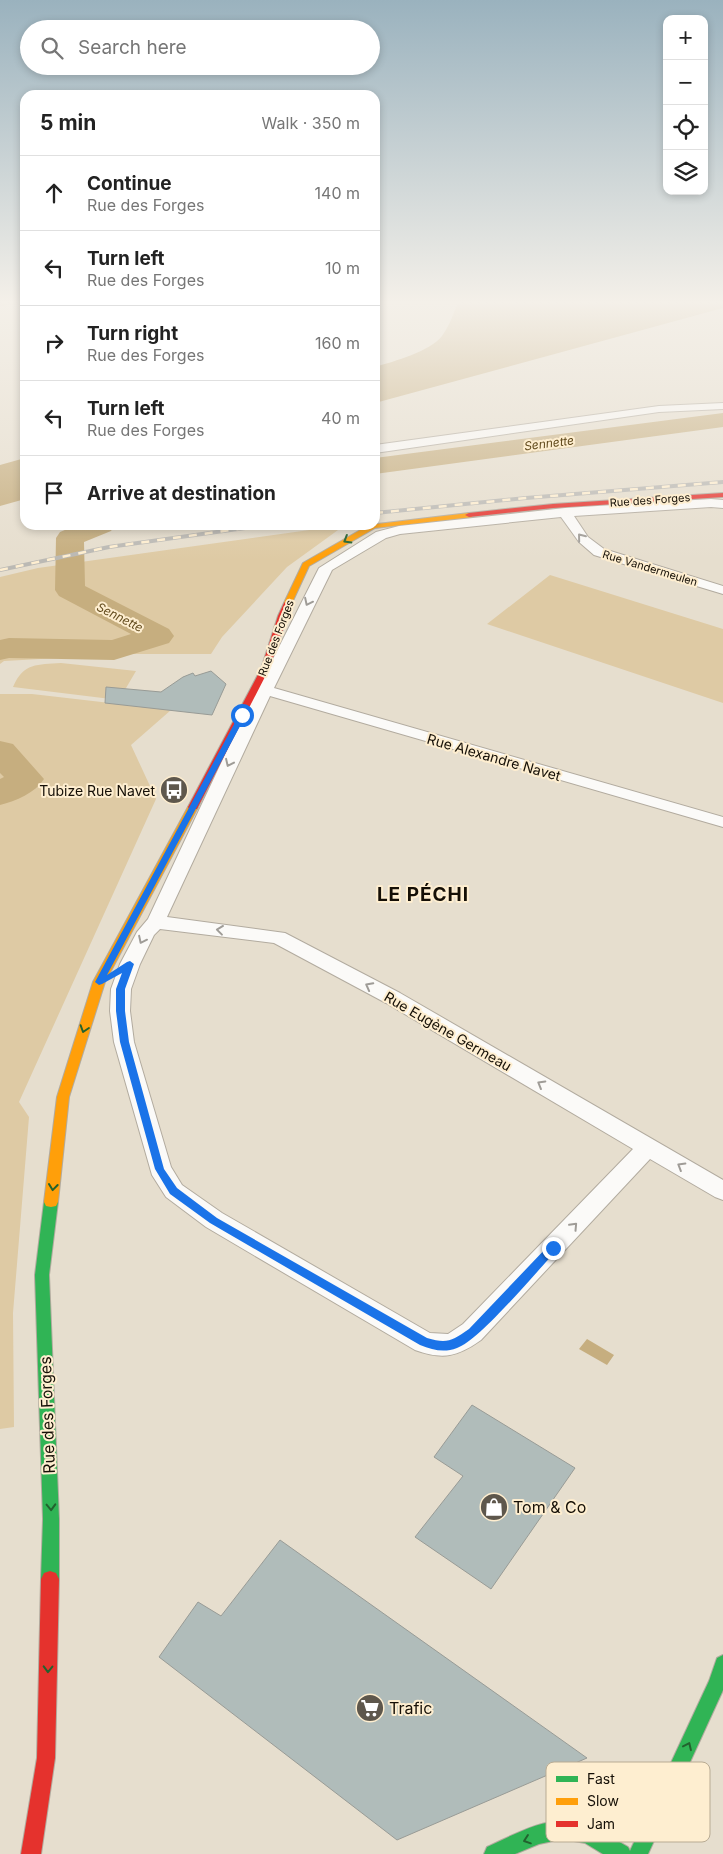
<!DOCTYPE html>
<meta charset="utf-8">
<style>
:root{--surface:#fff;--page:#f6f6f6;--text:#222;--muted:#767676;--line:#e0e0e0}
body{margin:0;font-family:Inter,sans-serif;background:var(--page);color:var(--text)}
.controls{position:absolute;right:15px;top:15px;display:grid;overflow:hidden;border-radius:10px;box-shadow:0 2px 8px #0003}
.controls button{width:45px;height:45px;display:grid;place-items:center;padding:0;border:0;border-bottom:1px solid var(--line);background:var(--surface);color:var(--text);font:25px sans-serif}
.stop{position:absolute;width:15px;height:15px;margin:-11px;border:4px solid #1a73e8;border-radius:50%;background:#fff}
.stop.end{background:#1a73e8;border-color:#fff;box-shadow:0 1px 5px #0008}
.list{margin:0;padding:0;list-style:none}
h2{display:flex;justify-content:space-between;align-items:center;height:65px;margin:0;padding:0 20px;font-size:21px}
h2 small{font-size:16px;font-weight:400;color:var(--muted)}
.list li{display:grid;grid-template-columns:32px 1fr auto;gap:15px;align-items:center;box-sizing:border-box;height:75px;padding:0 20px;border-top:1px solid var(--line)}
.list b{display:block;font-size:19px;white-space:nowrap}
.list p{margin:0;font-size:16px;white-space:nowrap;color:var(--muted)}
.list em{font-size:16px;font-style:normal;color:var(--muted)}
.icon{flex:none;width:28px;height:28px;fill:none;stroke:currentColor;stroke-width:2;stroke-linecap:round;stroke-linejoin:round}
.map{position:relative;flex:none;width:723px;height:1854px;overflow:hidden}
.search{position:absolute;background:var(--surface);box-shadow:0 2px 8px #0003;left:20px;top:20px;width:360px;height:55px;display:flex;align-items:center;gap:12px;box-sizing:border-box;padding:0 18px;border-radius:28px;color:var(--muted);font-size:19px}
.panel{position:absolute;background:var(--surface);box-shadow:0 2px 8px #0003;left:20px;top:90px;width:360px;height:440px;border-radius:15px}
.map>svg:first-child{display:block}
</style>
<div class="map">
<svg width="723" height="1854" viewBox="0 0 723 1854">
<rect width="100%" height="100%" fill="#e6dece"/>
<!-- green -->
<path fill="#decaa4" d="M345 525 287 567 222 637 211 654H132L4 661 0 664V577L38 568Z
M550 575 723 629V703L487 624Z
M61 663 136 671 119 700 13 687C24 662 37 665 61 663Z
M0 694H32L171 710 131 745 156 799 19 1102 29 1117 13 1313 14 1427 0 1429Z"/>
<!-- water -->
<path fill="#c6ae7f" d="M459 300H723V308L375 403V367C395 361 429 352 442 336 450 325 454 312 459 300Z
M25 458V499L0 506V465Z
M587 1339 614 1355 607 1365 579 1349Z"/>
<g fill="none" stroke-linecap="round" stroke-linejoin="round">
<!-- stream -->
<path stroke="#c6ae7f" stroke-width="4" d="M0 304 25 301"/>
<!-- river -->
<path fill="#c6ae7f" fill-rule="evenodd" d="M723 413V427L375 474V458Z
M77 525H115L111 531 84 542 85 586 169 629 174 636 169 643 114 660 9 658 0 660V640L9 638 112 640 131 634 59 596 55 590 56 538 60 532Z
M0 741 13 744 44 779C35 793 16 801 0 805V779L4 777 0 773Z"/>
</g>
<!-- building -->
<path fill="#b0bcba" stroke="#989b96" d="M211 671 226 684 212 715 105 703 106 687 161 692 183 677 193 673 195 676Z
M472 1405 575 1468 491 1589 415 1537 463 1476 434 1457Z
M280 1540 587 1758 397 1840 159 1657 198 1602 221 1616Z"/>
<g fill="none" stroke-linecap="round" stroke-linejoin="round">
<defs>
<path id="street" d="M723 403V409L659 412 375 453V445L659 406Z
M711 499 723 500V508L711 507 574 516 588 537 604 549 723 586V594L594 555 579 542 561 517 400 534 386 538 332 570 274 688 723 817V827L270 696 167 917 285 933 400 993 723 1180V1200L715 1197 650 1159 481 1340C457 1357 443 1360 415 1350L206 1227 166 1197 152 1175 114 1042 110 1011 111 989 120 964 137 932 148 919 231 742 319 568 376 532 399 526 565 508ZM160 929 274 943 386 1003 633 1149 463 1324 448 1334 430 1333 222 1213 182 1185 171 1167 134 1042 130 1011 131 989 140 964 154 935Z"/>
<path id="fast" d="M51 1197 56 1198 58 1202 49 1275 59 1519V1579L56 1585 50 1587 44 1585 41 1579 43 1519 35 1275 44 1202 46 1198Z
M723 1655V1690L648 1854H603L585 1843 563 1839 539 1844 515 1854H484L487 1847C518 1833 552 1812 587 1824 602 1830 614 1839 628 1847L630 1851 709 1681 717 1658Z"/>
<path id="slow" d="M469 513H472V517L375 528 309 566 291 605H285L284 603 303 563 369 525Z
M193 804 198 807 105 982 69 1097 58 1202 56 1206 51 1207 46 1206 44 1202 57 1097 93 982 188 807Z"/>
<path id="jam" d="M723 493V497L553 508 469 517 465 515 469 513 553 504Z
M288 600 292 603 269 669 198 807 197 809H189L188 807 261 669 278 616 284 603Z
M50 1571 56 1573 59 1579 55 1758 41 1854H21L37 1758 41 1579 44 1573Z"/>
</defs>
<!-- street casing -->
<use href="#street" stroke="#b2ab9f" stroke-width="2"/>
<!-- fast casing -->
<use href="#fast" stroke="#b2ab9f" stroke-width="2"/>
<!-- slow casing -->
<use href="#slow" stroke="#b2ab9f" stroke-width="2"/>
<!-- jam casing -->
<use href="#jam" stroke="#b2ab9f" stroke-width="2"/>
<!-- street -->
<use href="#street" fill="#fbfaf8" fill-rule="evenodd"/>
<!-- fast -->
<use href="#fast" fill="#30b455" fill-rule="evenodd"/>
<!-- slow -->
<use href="#slow" fill="#ff9f0a" fill-rule="evenodd"/>
<!-- jam -->
<use href="#jam" fill="#e5322d" fill-rule="evenodd"/>
<defs>
<path id="rail" d="M375 513 526 498 723 482
M0 570 109 547 267 525"/>
</defs>
<!-- rail casing -->
<use href="#rail" stroke="#bbb9b4" stroke-width="4"/>
<!-- rail -->
<use href="#rail" stroke="#feeed0" stroke-width="2.5" stroke-dasharray="8" stroke-linecap="butt"/>
</g>
<!-- one-way arrows -->
<defs><path id="oneway-chevron" d="M-2-3.5L2.5 0L-2 3.5" fill="none" stroke-width="1.6" stroke-linecap="round" stroke-linejoin="round" transform="scale(1.25)"/></defs>
<g stroke="#9f9c97">
<use href="#oneway-chevron" transform="translate(581 537) rotate(-129)"/>
<use href="#oneway-chevron" transform="translate(308 602) rotate(116)"/>
<use href="#oneway-chevron" transform="translate(229 763) rotate(115)"/>
<use href="#oneway-chevron" transform="translate(220 930) rotate(-173)"/>
<use href="#oneway-chevron" transform="translate(142 940) rotate(116)"/>
<use href="#oneway-chevron" transform="translate(369 986) rotate(-152)"/>
<use href="#oneway-chevron" transform="translate(541 1084) rotate(-150)"/>
<use href="#oneway-chevron" transform="translate(681 1166) rotate(-149)"/>
<use href="#oneway-chevron" transform="translate(574 1226) rotate(-47)"/>
</g>
<g stroke="#22622e">
<use href="#oneway-chevron" transform="translate(347 540) rotate(149)"/>
<use href="#oneway-chevron" transform="translate(84 1029) rotate(108)"/>
<use href="#oneway-chevron" transform="translate(53 1187) rotate(97)"/>
<use href="#oneway-chevron" transform="translate(51 1507) rotate(88)"/>
<use href="#oneway-chevron" transform="translate(48 1669) rotate(91)"/>
<use href="#oneway-chevron" transform="translate(688 1746) rotate(-65)"/>
<use href="#oneway-chevron" transform="translate(527 1840) rotate(161)"/>
</g>
<!-- sky -->
<linearGradient id="sky" x2="0" y2="1"><stop stop-color="#9ab2be"/><stop offset="0.54" stop-color="#f4f0e9"/><stop offset="1" stop-color="#f4f0e9" stop-opacity="0"/></linearGradient>
<rect width="723" height="560" fill="url(#sky)"/>
<!-- route -->
<path fill="#1a73e8" d="M242 713 246 715 107 975 127 962 130 961 134 964 125 989V1011L129 1042 164 1169 177 1188 217 1218 427 1338C447 1344 452 1341 469 1329L549 1245H556V1251C537 1271 479 1341 457 1348 444 1353 433 1350 420 1345L210 1223 170 1194 155 1169 120 1042 116 1011V989L122 973 102 984 99 985 95 982 239 715Z"/>
<!-- icons -->
<defs>
<symbol id="bus-disc" viewBox="-11 -11 22 22"><circle r="9.5" fill="#5e574c" stroke="#feeed0"/><path d="M-5-6H5V4H4V6H2V4H-2V6H-4V4H-5ZM-3.5-4V0h7V-4ZM-3.5 1.2v1.5H-2V1.2ZM2 1.2v1.5H3.5V1.2Z" fill="#fff"/></symbol>
<symbol id="shop-disc" viewBox="-11 -11 22 22"><circle r="9.5" fill="#5e574c" stroke="#feeed0"/><path d="M-5-2.5h2.3a2.7 3.5 0 0 1 5.4 0H5L5.5 6h-11ZM-1.5-2.5h3a1.5 2.3 0 0 0-3 0Z" fill="#fff"/></symbol>
<symbol id="supermarket-disc" viewBox="-11 -11 22 22"><circle r="9.5" fill="#5e574c" stroke="#feeed0"/><path d="M-6-5.5h2.5l.6 2H6L4.5 2H-2.5L-4.4-4H-6ZM-1.5 3.2a1.3 1.3 0 1 0 .1 0ZM3 3.2a1.3 1.3 0 1 0 .1 0Z" fill="#fff"/></symbol>
</defs>
<g fill-rule="evenodd">
<use href="#bus-disc" x="158" y="774" width="32" height="32"/>
<use href="#shop-disc" x="478" y="1491" width="32" height="32"/>
<use href="#supermarket-disc" x="354" y="1692" width="32" height="32"/>
</g>
<g text-anchor="middle" dominant-baseline="central" stroke-width="4" stroke-linejoin="round" paint-order="stroke">
<!-- far-street labels -->
<g font-size="11" fill="#150f06" stroke="#feeed0">
<text transform="translate(650 500) rotate(-4)">Rue des Forges</text>
<text transform="translate(650 568) rotate(17)">Rue Vandermeulen</text>
<text transform="translate(276 638) rotate(-69)">Rue des Forges</text>
</g>
<!-- far-water labels -->
<g font-size="12" font-style="italic" fill="#624b1d" stroke="#feeed0">
<text transform="translate(549 443) rotate(-7)">Sennette</text>
<text transform="translate(120 617) rotate(27)">Sennette</text>
</g>
<!-- street labels -->
<g font-size="14" fill="#150f06" stroke="#feeed0">
<text transform="translate(494 757) rotate(16)">Rue Alexandre Navet</text>
<text transform="translate(448 1031) rotate(30)">Rue Eugène Germeau</text>
</g>
<!-- poi labels -->
<g font-size="14" fill="#150f06" stroke="#feeed0" text-anchor="end">
<text x="155" y="790">Tubize Rue Navet</text>
</g>
<!-- near-street labels -->
<g font-size="16" fill="#150f06" stroke="#feeed0">
<text transform="translate(47 1415) rotate(-92)">Rue des Forges</text>
</g>
<!-- near-poi labels -->
<g font-size="16" fill="#150f06" stroke="#feeed0" text-anchor="start">
<text x="513" y="1507">Tom &amp; Co</text>
<text x="389" y="1708">Trafic</text>
</g>
<!-- district labels -->
<g font-size="19" font-weight="bold" letter-spacing="1" fill="#150f06" stroke="#feeed0">
<text x="423" y="894">LE PÉCHI</text>
</g>
</g>
<!-- legend -->
<rect x="546" y="1762" width="164" height="80" rx="8" fill="#feeed0" stroke="#b8ab93" stroke-width="1"/>
<rect x="556" y="1776" width="22" height="6" fill="#30b455"/>
<rect x="556" y="1798" width="22" height="7" fill="#ff9f0a"/>
<rect x="556" y="1821" width="22" height="6" fill="#e5322d"/>
<g font-size="14" fill="#150f06">
<text x="587" y="1784">Fast</text>
<text x="587" y="1806">Slow</text>
<text x="587" y="1829">Jam</text>
</g>
</svg>
<div class="controls">
<button>+</button>
<button>−</button>
<button><svg class="icon" aria-label="locate" viewBox="0 0 24 24"><circle cx="12" cy="12" r="6"/><path d="M12 2v4M12 18v4M2 12h4M18 12h4"/></svg></button>
<button><svg class="icon" aria-label="layers" viewBox="0 0 24 24"><path d="M12 4l9 5-9 5-9-5zM3 14l9 5 9-5"/></svg></button>
</div>
<div class="stop" style="left:242px;top:715px"></div>
<div class="stop end" style="left:553px;top:1248px"></div>
<div class="search"><svg class="icon" aria-label="search" viewBox="0 0 24 24"><circle cx="10" cy="10" r="6"/><path d="M15 15l6 6"/></svg>Search here</div>
<section class="panel">
<h2>5 min<small>Walk · 350 m</small></h2>
<ul class="list">
<li><svg class="icon" aria-label="ahead" viewBox="0 0 24 24"><path d="M12 20V5M6 11l6-6 6 6"/></svg><div><b>Continue</b><p>Rue des Forges</p></div><em>140 m</em></li>
<li><svg class="icon" aria-label="left" viewBox="0 0 24 24"><path d="M17 20v-9H6M10 6l-5 5 5 5"/></svg><div><b>Turn left</b><p>Rue des Forges</p></div><em>10 m</em></li>
<li><svg class="icon" aria-label="right" viewBox="0 0 24 24"><path d="M7 20v-9h11M14 6l5 5-5 5"/></svg><div><b>Turn right</b><p>Rue des Forges</p></div><em>160 m</em></li>
<li><svg class="icon" aria-label="left" viewBox="0 0 24 24"><path d="M17 20v-9H6M10 6l-5 5 5 5"/></svg><div><b>Turn left</b><p>Rue des Forges</p></div><em>40 m</em></li>
<li><svg class="icon" aria-label="arrive" viewBox="0 0 24 24"><path d="M6 21V4h12l-3 4 3 4H6"/></svg><div><b>Arrive at destination</b></div></li>
</ul>
</section>
</div>
